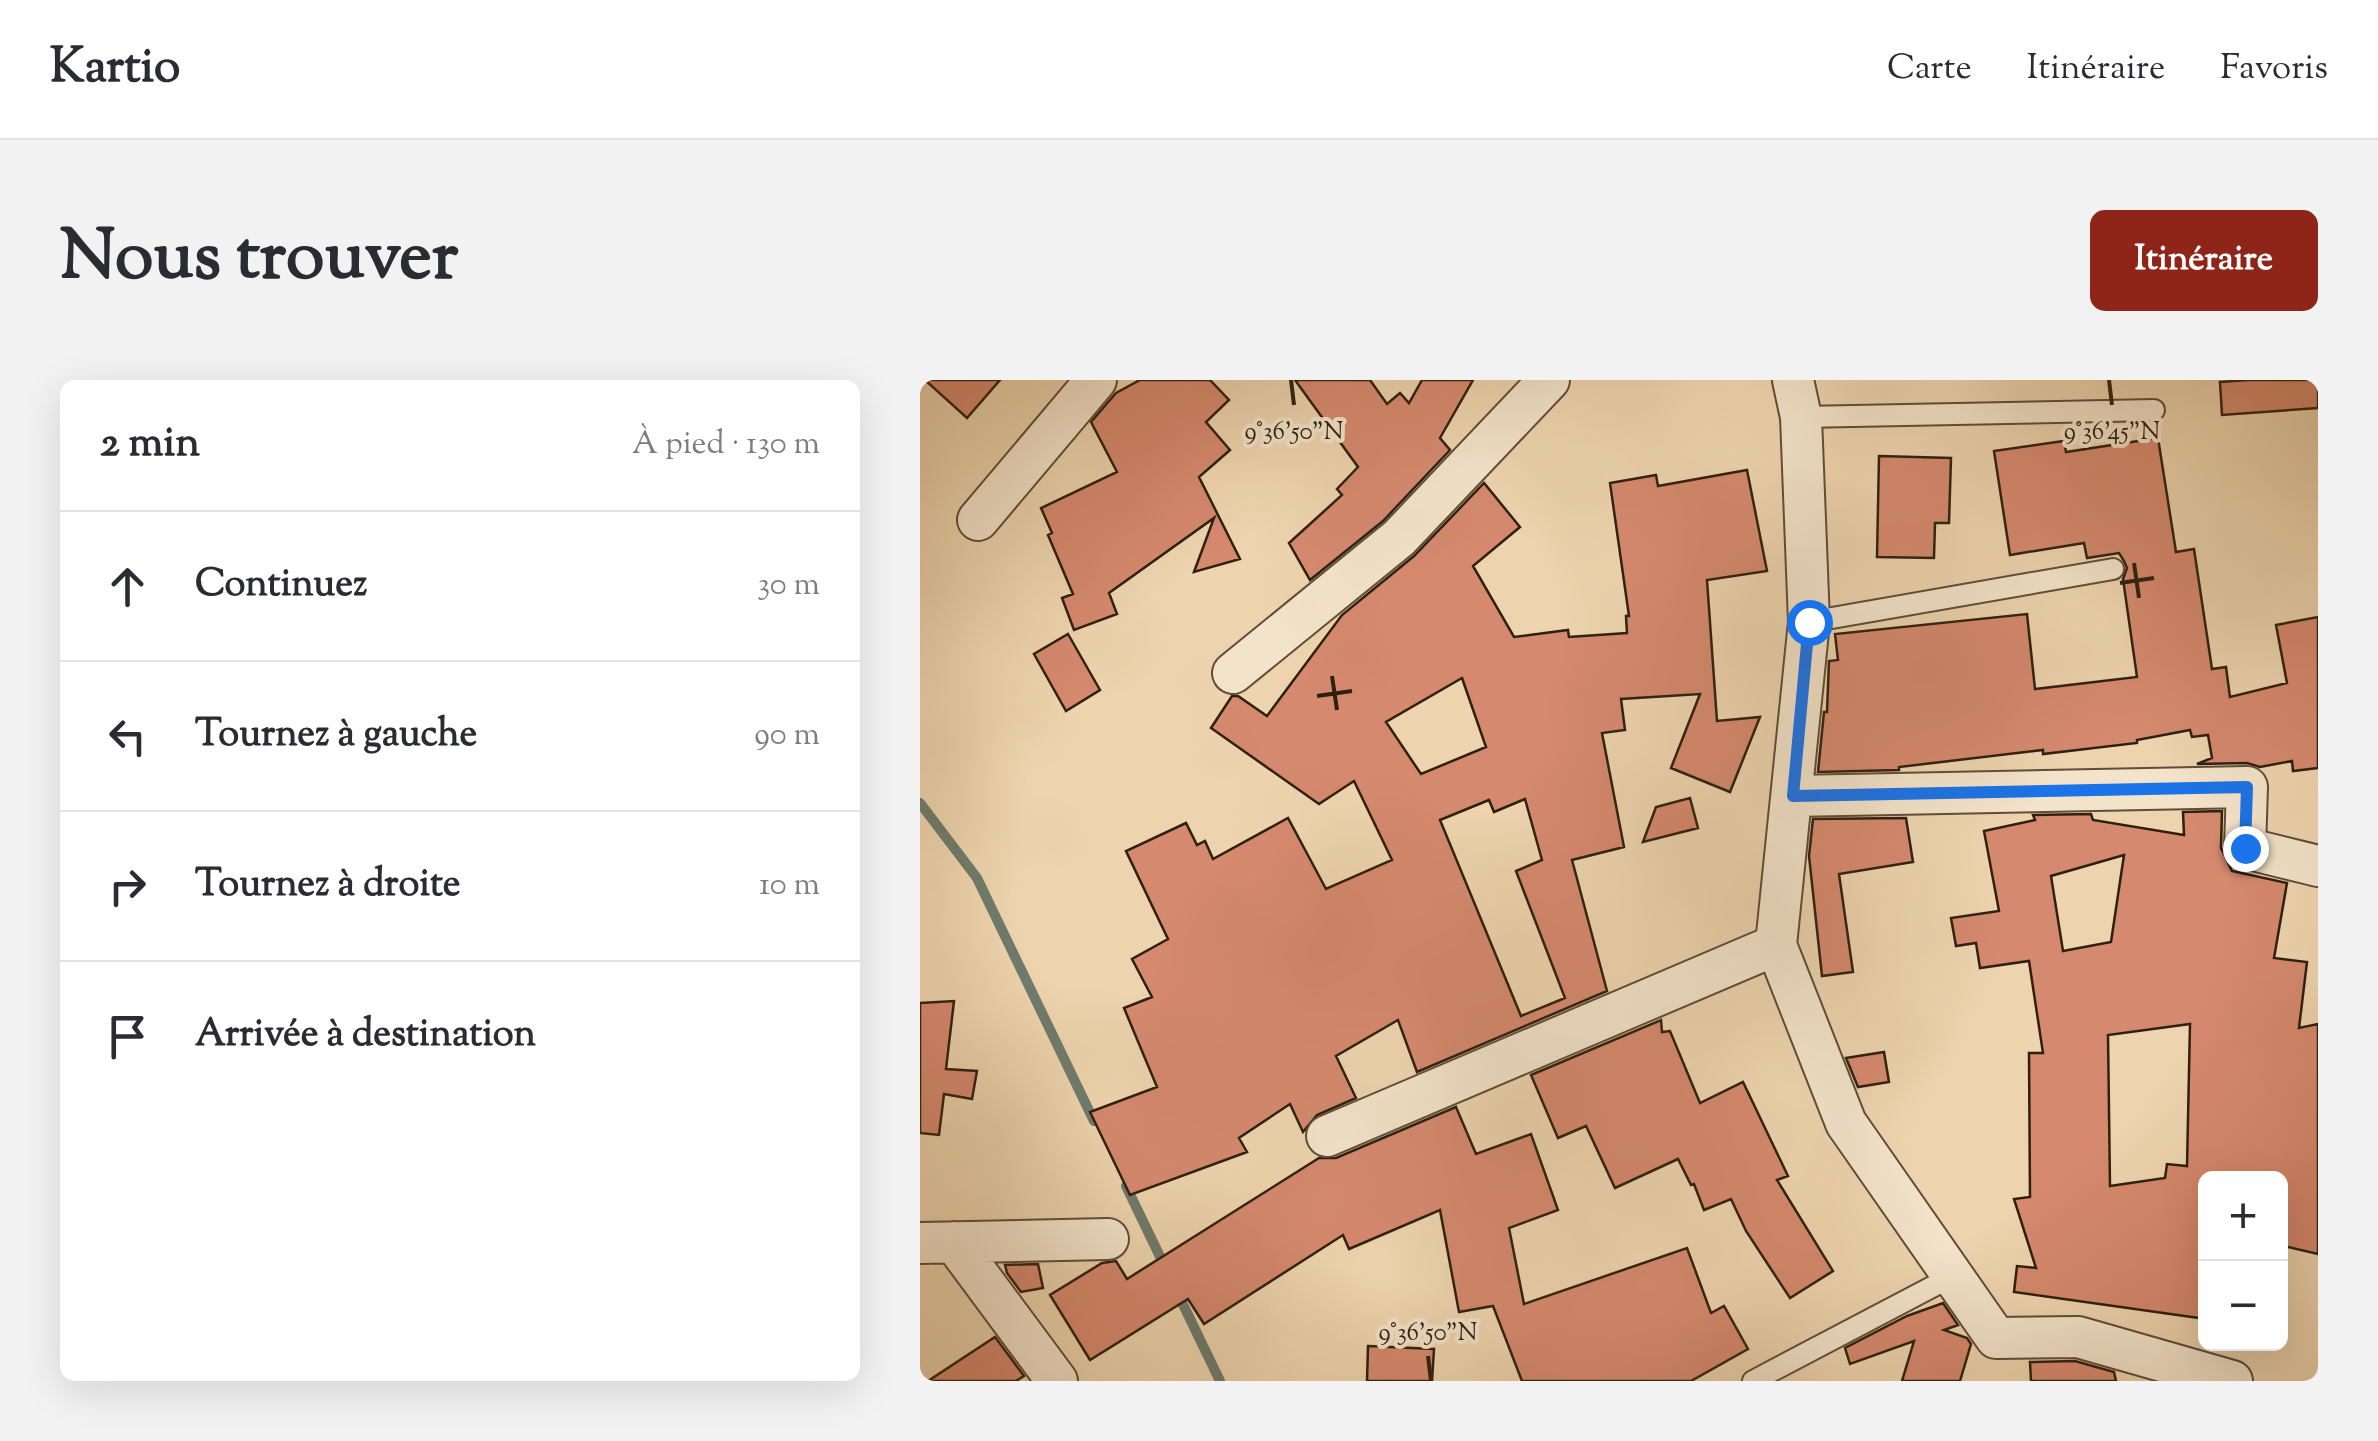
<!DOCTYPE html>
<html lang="fr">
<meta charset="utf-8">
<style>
:root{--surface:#fff;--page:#f2f2f3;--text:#2b2b33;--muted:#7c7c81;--line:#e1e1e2;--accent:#8f2418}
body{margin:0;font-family:"Sorts Mill Goudy",serif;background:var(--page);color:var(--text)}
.controls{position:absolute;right:30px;bottom:30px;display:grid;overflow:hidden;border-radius:15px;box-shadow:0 10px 40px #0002}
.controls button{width:90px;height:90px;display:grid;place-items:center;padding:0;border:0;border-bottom:2px solid var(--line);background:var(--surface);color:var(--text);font:50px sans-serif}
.stop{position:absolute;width:30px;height:30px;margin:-22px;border:8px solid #1a73e8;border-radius:50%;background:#fff}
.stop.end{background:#1a73e8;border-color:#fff;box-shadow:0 2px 10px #0008}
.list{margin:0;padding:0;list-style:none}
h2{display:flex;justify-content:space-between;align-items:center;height:130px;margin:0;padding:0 40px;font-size:42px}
h2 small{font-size:32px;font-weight:400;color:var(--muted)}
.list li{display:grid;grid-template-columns:65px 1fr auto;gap:30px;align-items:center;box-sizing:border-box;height:150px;padding:0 40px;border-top:2px solid var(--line)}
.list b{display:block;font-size:38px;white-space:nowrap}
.list em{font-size:32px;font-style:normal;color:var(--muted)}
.icon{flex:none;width:55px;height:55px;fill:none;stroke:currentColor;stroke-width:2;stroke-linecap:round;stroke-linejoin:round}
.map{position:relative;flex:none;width:1398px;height:1001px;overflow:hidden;border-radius:15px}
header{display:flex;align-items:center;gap:60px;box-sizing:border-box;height:140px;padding:0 50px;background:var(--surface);border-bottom:2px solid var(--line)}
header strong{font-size:48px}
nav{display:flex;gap:55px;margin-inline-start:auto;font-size:35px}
.intro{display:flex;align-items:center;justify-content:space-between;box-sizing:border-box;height:240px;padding:0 60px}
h1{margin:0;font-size:70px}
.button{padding:25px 45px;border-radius:15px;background:var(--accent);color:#fff;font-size:35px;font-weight:700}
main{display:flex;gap:60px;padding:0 60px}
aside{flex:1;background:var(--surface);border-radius:15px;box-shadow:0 10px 40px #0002}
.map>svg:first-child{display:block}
</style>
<header>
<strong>Kartio</strong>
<nav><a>Carte</a><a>Itinéraire</a><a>Favoris</a></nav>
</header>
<div class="intro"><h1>Nous trouver</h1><a class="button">Itinéraire</a></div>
<main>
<aside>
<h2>2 min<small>À pied · 130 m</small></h2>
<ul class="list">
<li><svg class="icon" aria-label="ahead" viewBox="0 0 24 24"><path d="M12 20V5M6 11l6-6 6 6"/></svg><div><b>Continuez</b></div><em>30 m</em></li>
<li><svg class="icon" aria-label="left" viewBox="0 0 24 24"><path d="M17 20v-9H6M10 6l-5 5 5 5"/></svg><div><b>Tournez à gauche</b></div><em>90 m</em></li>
<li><svg class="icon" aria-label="right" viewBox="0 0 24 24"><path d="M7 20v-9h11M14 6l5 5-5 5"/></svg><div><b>Tournez à droite</b></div><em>10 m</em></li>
<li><svg class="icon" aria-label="arrive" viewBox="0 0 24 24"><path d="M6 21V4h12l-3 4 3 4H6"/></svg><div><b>Arrivée à destination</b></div></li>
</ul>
</aside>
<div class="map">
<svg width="1398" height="1001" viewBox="0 0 1398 1001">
<rect width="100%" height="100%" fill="#edd4ae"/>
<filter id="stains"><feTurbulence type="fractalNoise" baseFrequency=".002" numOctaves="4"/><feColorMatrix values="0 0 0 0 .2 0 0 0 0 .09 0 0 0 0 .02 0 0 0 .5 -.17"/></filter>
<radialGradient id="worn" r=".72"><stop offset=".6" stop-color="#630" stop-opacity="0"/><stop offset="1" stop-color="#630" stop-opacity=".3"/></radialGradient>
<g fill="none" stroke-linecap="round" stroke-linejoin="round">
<!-- stream -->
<path stroke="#6f7b6c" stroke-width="10" d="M0 423 57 498 174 741
M206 806 246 889
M258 914 300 1001"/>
</g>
<!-- building -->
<path fill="#d5896e" stroke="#2f2011" stroke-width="2.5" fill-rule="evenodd" d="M5 0H80L47 38Z
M220 0H290L309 20 286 42 310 70 279 97 320 179 274 192 294 138 189 213 197 234 154 250 142 218 153 214 128 155 132 153 121 128 197 92 171 42 196 13Z
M375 0H450L467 24 480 13 489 23 502 0H553L520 58 530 70 463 141 390 200 369 163 422 115 417 109 438 87Z
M1329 0H1398V28L1302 35 1300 2Z
M1238 58 1256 172 1274 169 1292 289 1306 287 1310 317 1367 303 1356 245 1398 237V388L1373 391 1372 381 1340 387 1327 383 1277 384 1292 378 1288 355 1272 357 1270 350 1217 360V363L1123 374V370L979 387V390L898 392 904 332H907L909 281 918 280 915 254 1107 234 1115 309 1217 297 1203 199 1207 188 1204 181 1199 173 1167 178 1164 163 1090 175 1074 71 1144 61 1146 72Z
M959 76 1031 78 1029 143H1015L1014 178 957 177Z
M827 90 847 191 787 200 797 341 840 337 810 412 751 388 780 314 701 319 705 350 682 353 704 467 652 480 687 611 497 692 478 640 416 676 436 718 397 735 383 752 370 724 319 758 327 772 210 815 170 732 237 707 204 628 232 617 212 579 248 559 206 471 266 443 277 465 285 461 293 479 368 438 406 509 472 480 434 401 399 424 291 348 312 316H318L347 336 422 235 494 176 564 103 600 147 553 186 594 257 648 250 649 257 707 253 706 236H709L690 103 736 95 738 106ZM542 298 566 367 501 394 466 342ZM605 419 622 480 596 491 645 618 601 636 520 440 569 420 574 432Z
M148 254 180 310 146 331 114 274Z
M770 418 778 448 723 462 736 427Z
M1302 431 1301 468 1312 491 1367 503 1354 578 1387 582 1379 648 1398 644V874L1360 865V798H1286V939L1094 912 1097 886 1116 888 1094 819 1110 817 1109 673H1123L1109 581 1060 588 1056 563 1036 566 1031 538 1079 531 1064 451 1115 440 1113 435 1171 434 1173 440 1264 455 1263 432ZM1204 475 1191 562 1143 571 1131 496ZM1270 644 1267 786 1247 784 1245 798 1190 806 1188 655Z
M986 438 993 482 919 494 933 592 902 596 889 476 893 439Z
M34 621 26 689 57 691 52 719 24 714 19 755 0 753V623Z
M741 640 742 652 750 651 780 723 823 702 868 796 857 800 913 891 870 918 826 851 811 819 784 830 774 804 771 805 758 779 695 808 666 746 638 758 611 695Z
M964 672 969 702 938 707 926 678Z
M536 727 556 774 611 754 638 830 589 848 604 924 767 868 791 933 804 926 828 969 771 1001H602L573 926 539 932 520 830 429 869 423 855 284 944 268 919 170 980 130 915 182 883 196 881 207 899 399 778H416Z
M118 884 123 908 101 912 87 893 85 885Z
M1023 923 1038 945 1024 950 1047 958 1051 964 1040 1001H982L994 961 930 984 925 968 987 936Z
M75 957 104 996 96 1001H8Z
M448 966 514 969 512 1001H447Z
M1155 981 1194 992 1196 1001H1111L1110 982Z"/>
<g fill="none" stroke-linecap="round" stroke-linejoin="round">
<defs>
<path id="lane" d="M881 37 1234 30
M889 242 1193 189
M833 1001 1033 896"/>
<path id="street" d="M873 0 881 37 889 242 856 565 926 743 1076 958 1158 957 1312 1001
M58 140 176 0
M313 293 479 158 629 0
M873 416 1327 407 1325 468 1398 486
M407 756 856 565
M34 862 137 1001
M0 863 188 859"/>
</defs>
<!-- lane casing -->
<use href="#lane" stroke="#5e4d38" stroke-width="24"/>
<!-- street casing -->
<use href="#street" stroke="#5e4d38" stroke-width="44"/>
<!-- lane -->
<use href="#lane" stroke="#f3e3ca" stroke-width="20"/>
<!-- street -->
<use href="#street" stroke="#f3e3ca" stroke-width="40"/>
</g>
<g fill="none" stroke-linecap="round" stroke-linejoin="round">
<!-- route -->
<path stroke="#1a73e8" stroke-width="12" d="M889 242 873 416 1327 407 1325 468"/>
</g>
<!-- ticks -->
<path fill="none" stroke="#2f2011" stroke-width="4" d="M371 0 374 25M1189 0 1192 25M1214 183 1219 218M1200 203 1234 198M412 296 417 330M397 316 432 311M508 976 511 1001"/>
<g font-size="25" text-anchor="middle" fill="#2f2011" stroke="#f3e3ca" stroke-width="8" stroke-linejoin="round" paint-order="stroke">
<text x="374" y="59">9°36'50"N</text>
<text x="1192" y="59">9°36'45"N</text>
<text x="508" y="960">9°36'50"N</text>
</g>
<rect width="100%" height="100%" filter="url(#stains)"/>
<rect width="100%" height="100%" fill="url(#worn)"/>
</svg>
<div class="controls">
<button>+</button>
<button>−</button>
</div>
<div class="stop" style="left:889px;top:242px"></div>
<div class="stop end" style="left:1325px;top:468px"></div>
</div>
</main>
